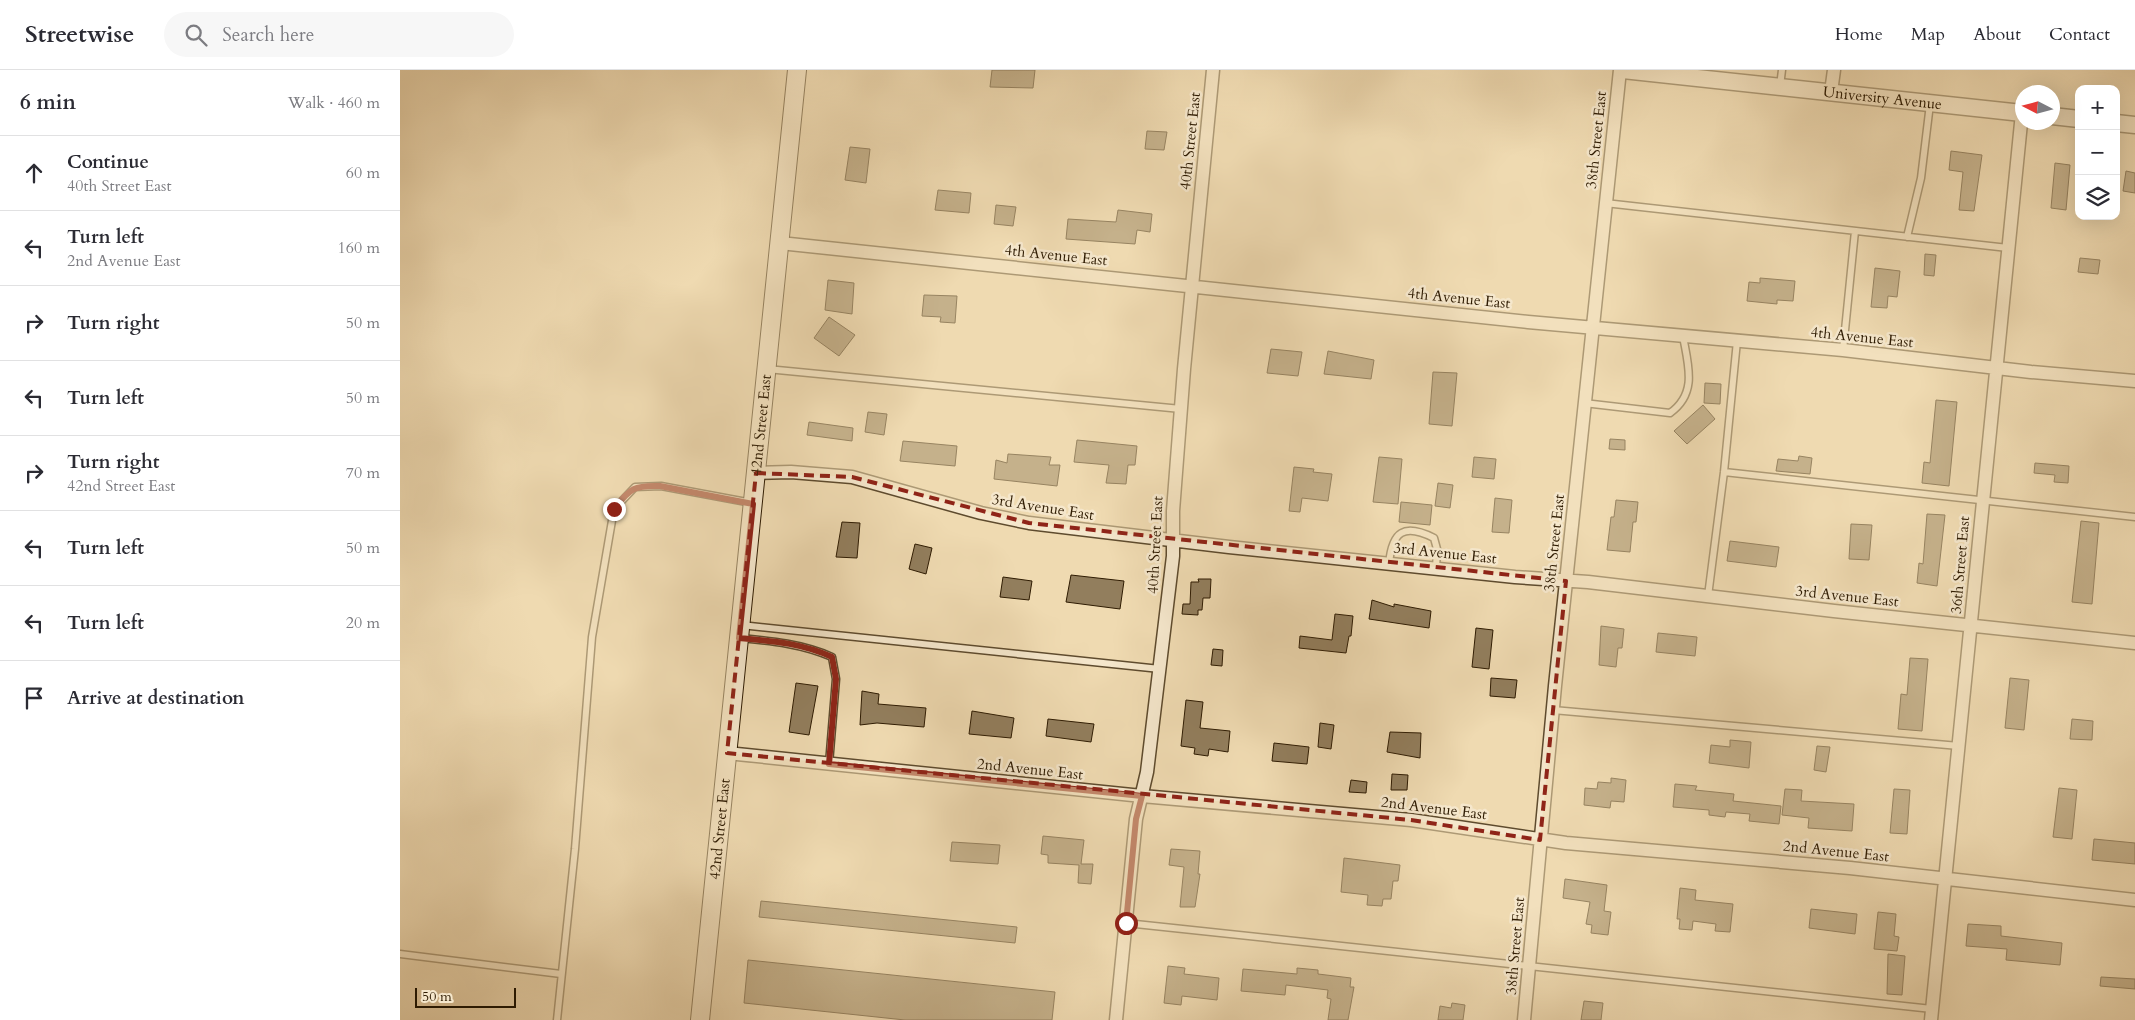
<!DOCTYPE html>
<meta charset="utf-8">
<style>
:root{--surface:#fff;--page:#f7f7f7;--text:#2b2b33;--muted:#7c7c81;--line:#e1e1e2}
body{margin:0;font-family:Cardo,serif;background:var(--page);color:var(--text)}
.controls{position:absolute;right:15px;top:15px;display:grid;overflow:hidden;border-radius:10px;box-shadow:0 5px 20px #0002}
.controls button{width:45px;height:45px;display:grid;place-items:center;padding:0;border:0;border-bottom:1px solid var(--line);background:var(--surface);color:var(--text);font:25px sans-serif}
.compass{position:absolute;left:1615px;top:15px;width:45px;height:45px;border-radius:50%;background:var(--surface);box-shadow:0 5px 20px #0002;rotate:276deg}
.scale{position:absolute;left:15px;bottom:12px;width:101px;box-sizing:border-box;padding-left:5px;border:2px solid #2e1b02;border-top:0;font-size:14px;line-height:18px;white-space:nowrap;color:#2e1b02;-webkit-text-stroke:4px #f5e7cc;paint-order:stroke}
.stop{position:absolute;width:15px;height:15px;margin:-11px;border:4px solid #8f2418;border-radius:50%;background:#fff}
.stop.end{background:#8f2418;border-color:#fff;box-shadow:0 1px 5px #0008}
.list{margin:0;padding:0;list-style:none}
h2{display:flex;justify-content:space-between;align-items:center;height:65px;margin:0;padding:0 20px;font-size:21px}
h2 small{font-size:16px;font-weight:400;color:var(--muted)}
.list li{display:grid;grid-template-columns:32px 1fr auto;gap:15px;align-items:center;box-sizing:border-box;height:75px;padding:0 20px;border-top:1px solid var(--line)}
.list b{display:block;font-size:19px;white-space:nowrap}
.list p{margin:0;font-size:16px;white-space:nowrap;color:var(--muted)}
.list em{font-size:16px;font-style:normal;color:var(--muted)}
.icon{flex:none;width:28px;height:28px;fill:none;stroke:currentColor;stroke-width:2;stroke-linecap:round;stroke-linejoin:round}
.map{position:relative;flex:none;width:1735px;height:950px;overflow:hidden}
header{display:flex;align-items:center;gap:30px;box-sizing:border-box;height:70px;padding:0 25px;background:var(--surface);border-bottom:1px solid var(--line)}
header strong{font-size:24px}
nav{display:flex;gap:28px;margin-inline-start:auto;font-size:18px}
.search{width:350px;height:45px;background:var(--page);display:flex;align-items:center;gap:12px;box-sizing:border-box;padding:0 18px;border-radius:28px;color:var(--muted);font-size:19px}
main{display:flex}
aside{flex:1;background:var(--surface)}
.map>svg:first-child{display:block}
</style>
<header>
<strong>Streetwise</strong>
<div class="search"><svg class="icon" aria-label="search" viewBox="0 0 24 24"><circle cx="10" cy="10" r="6"/><path d="M15 15l6 6"/></svg>Search here</div>
<nav><a>Home</a><a>Map</a><a>About</a><a>Contact</a></nav>
</header>
<main>
<aside>
<h2>6 min<small>Walk · 460 m</small></h2>
<ul class="list">
<li><svg class="icon" aria-label="ahead" viewBox="0 0 24 24"><path d="M12 20V5M6 11l6-6 6 6"/></svg><div><b>Continue</b><p>40th Street East</p></div><em>60 m</em></li>
<li><svg class="icon" aria-label="left" viewBox="0 0 24 24"><path d="M17 20v-9H6M10 6l-5 5 5 5"/></svg><div><b>Turn left</b><p>2nd Avenue East</p></div><em>160 m</em></li>
<li><svg class="icon" aria-label="right" viewBox="0 0 24 24"><path d="M7 20v-9h11M14 6l5 5-5 5"/></svg><div><b>Turn right</b></div><em>50 m</em></li>
<li><svg class="icon" aria-label="left" viewBox="0 0 24 24"><path d="M17 20v-9H6M10 6l-5 5 5 5"/></svg><div><b>Turn left</b></div><em>50 m</em></li>
<li><svg class="icon" aria-label="right" viewBox="0 0 24 24"><path d="M7 20v-9h11M14 6l5 5-5 5"/></svg><div><b>Turn right</b><p>42nd Street East</p></div><em>70 m</em></li>
<li><svg class="icon" aria-label="left" viewBox="0 0 24 24"><path d="M17 20v-9H6M10 6l-5 5 5 5"/></svg><div><b>Turn left</b></div><em>50 m</em></li>
<li><svg class="icon" aria-label="left" viewBox="0 0 24 24"><path d="M17 20v-9H6M10 6l-5 5 5 5"/></svg><div><b>Turn left</b></div><em>20 m</em></li>
<li><svg class="icon" aria-label="arrive" viewBox="0 0 24 24"><path d="M6 21V4h12l-3 4 3 4H6"/></svg><div><b>Arrive at destination</b></div></li>
</ul>
</aside>
<div class="map">
<svg width="1735" height="950" viewBox="0 0 1735 950">
<rect width="100%" height="100%" fill="#efdab1"/>
<filter id="stains"><feTurbulence type="fractalNoise" baseFrequency=".004" numOctaves="4"/><feColorMatrix values="0 0 0 0 .2 0 0 0 0 .09 0 0 0 0 .02 0 0 0 .5 -.17"/></filter>
<radialGradient id="worn" r=".72"><stop offset=".6" stop-color="#630" stop-opacity="0"/><stop offset="1" stop-color="#630" stop-opacity=".3"/></radialGradient>
<!-- building -->
<path fill="#927e5d" stroke="#2e1b02" d="M592 0H635L633 18 590 17Z
M747 61 767 62 764 80 745 79Z
M450 77 470 79 466 113 445 110Z
M1551 81 1582 85 1574 141 1559 140 1563 102 1549 100Z
M1655 93 1670 95 1666 140 1651 138Z
M1726 101 1735 103V123L1723 121Z
M538 120 571 123 569 143 535 140Z
M596 135 616 137 613 156 594 154Z
M718 140 752 144 750 162 737 160 735 174 666 169 668 149 716 152Z
M1525 184 1536 185 1534 206 1524 205Z
M1680 188 1700 190 1698 204 1678 202Z
M1475 198 1500 201 1497 227 1488 226 1487 238 1471 237Z
M1360 208 1395 211 1393 231 1377 230V234L1347 231 1349 212 1360 213Z
M428 210 454 213 452 244 425 240Z
M524 225 557 226 555 253 540 252 541 247 522 246Z
M429 247 455 265 439 286 414 268Z
M871 279 902 282 898 306 867 303Z
M928 281 974 290 971 309 924 304Z
M1033 302 1057 303 1052 356 1029 354Z
M1305 313 1321 314 1320 334 1304 333Z
M1536 330 1557 332 1549 416 1522 413 1524 392 1530 393Z
M1303 335 1315 349 1287 374 1274 361Z
M468 342 487 344 484 365 465 362Z
M409 352 453 358 452 371 407 365Z
M1210 369 1225 370V380L1209 379Z
M677 370 737 376 735 395H728L726 414 706 413 709 395 674 392Z
M503 371 557 376 555 396 500 391Z
M608 384 651 387 649 395H660L657 416 594 409 596 390 607 393Z
M1399 386 1412 388 1410 404 1376 401 1378 389 1398 391Z
M979 387 1002 389 998 434 973 432Z
M1074 387 1096 389 1094 409 1072 407Z
M1635 393 1669 396 1668 413 1654 412 1655 405 1634 403Z
M894 397 914 399 913 402 932 404 928 431 902 428 900 442 889 441Z
M1038 413 1053 415 1050 438 1035 436Z
M1095 428 1112 430 1109 463 1092 462Z
M1216 430 1238 432 1236 452H1233L1230 482 1207 480 1211 447H1214Z
M1001 432 1032 435 1030 455 999 452Z
M1527 444 1545 445 1537 516 1517 513 1519 493 1523 494Z
M1681 451 1699 453 1692 534 1672 532Z
M442 452 460 453 457 488 436 487Z
M1451 454 1472 455 1469 490 1449 489Z
M1330 471 1379 477 1376 497 1327 491Z
M515 474 532 478 526 504 509 499Z
M671 505 724 511 720 539 666 532Z
M603 507 632 511 629 530 600 527Z
M798 509H811L810 528H803L802 540H798V545L782 544 783 534H790L791 512H799Z
M972 530 994 537V534L1031 541 1029 558 969 549Z
M935 544 953 546 951 566H949L946 583 899 578 900 566 932 570Z
M1201 556 1224 559 1222 578H1218L1216 597 1199 595Z
M1076 558 1093 560 1089 599 1072 597Z
M1258 563 1297 567 1295 586 1256 582Z
M813 579 823 580 822 596 811 595Z
M1510 588 1528 589 1522 661 1498 659 1501 624 1507 625Z
M1091 608 1117 610 1115 628 1090 626Z
M1610 608 1629 610 1624 660 1605 658Z
M396 613 418 616 409 665 389 662Z
M462 621 479 624 478 634 526 638 524 657 477 653 460 655Z
M786 630 803 632 800 658 830 661 828 682 809 679 808 686 794 684 795 678 781 676Z
M572 641 614 648 611 668 569 664Z
M648 649 694 654 691 672 646 666Z
M1672 649 1693 651 1692 670 1670 669Z
M920 653 934 655 931 679 918 677Z
M990 662 1021 663 1020 688 987 682Z
M1330 670 1351 672 1349 698 1309 693 1311 675 1330 677Z
M874 673 909 677 907 694 872 691Z
M1417 676 1430 677 1426 702 1414 700Z
M992 704 1008 705 1007 720H991Z
M1211 708 1226 710 1224 732 1211 731 1210 738 1184 735 1185 718 1197 719 1198 712 1211 713Z
M951 710 967 712 966 723 949 722Z
M1275 714 1297 716 1295 720 1334 724 1333 731 1381 736 1379 754 1349 751 1350 744 1326 742 1325 747 1309 745V740L1273 737Z
M1659 718 1677 720 1672 769 1653 767Z
M1385 719 1402 720 1401 731 1454 734 1452 761 1408 758 1409 748 1382 745Z
M1494 719 1510 720 1507 764 1490 763Z
M643 766 684 770 681 794H693L691 814 678 813 679 795 648 793V785L641 784Z
M1694 769 1735 773V794L1692 790Z
M552 772 600 775 598 794 550 791Z
M771 779 800 781 798 804H800L795 837H780L784 797 769 795Z
M944 788 1000 795 998 811H993L991 829H983L982 836 967 835 968 825 941 822Z
M1165 809 1207 815 1204 841 1211 842 1208 865 1191 863 1192 855 1186 854 1190 832 1163 828Z
M1280 818 1296 820 1295 830 1333 834 1330 862 1315 861 1316 854 1293 851 1292 860 1279 859 1280 849H1277Z
M361 831 617 857 615 873 359 847Z
M1411 839 1457 844 1455 864 1409 858Z
M1478 842 1496 844 1494 866 1499 867 1497 881 1474 879Z
M1568 854 1601 856V866L1662 873 1660 895 1606 890 1607 879 1566 876Z
M1488 884 1505 886 1502 925 1487 924Z
M348 890 655 922 652 950H505L344 933Z
M768 896 785 898 784 904 819 908 817 930 782 926 781 935 764 933Z
M897 898 918 900V904L951 908 950 917H954L948 950H928L931 929 927 928 928 920 886 915 885 925 841 921 843 899 897 904Z
M1701 907 1735 909V919L1700 916Z
M1184 931 1203 933 1201 950H1181Z
M1052 933 1065 935 1063 950H1038L1040 936 1051 938Z"/>
<g fill="none" stroke-linecap="round" stroke-linejoin="round">
<defs>
<path id="service" d="M1380 16 1382 0
M1205 133 1608 178
M1507 167 1521 108 1530 34
M1443 280 1455 161
M367 299 781 339
M1184 333 1270 343C1298 323 1288 295 1283 266
M1324 402 1735 447
M989 494C992 461 1004 453 1034 468L1037 479 1036 499
M1308 526 1324 402 1337 271
M341 555 760 599
M340 568C372 571 403 574 432 587L436 609 429 694
M1153 640 1559 676
M726 853 1532 939
M0 884 161 904
M157 950 175 779 192 567 214 439 235 417 261 416 352 433"/>
<path id="minor" d="M1431 22 1434 0
M380 173 1128 252 1443 280 1631 302 1735 311
M356 403 391 402 452 407 581 443 629 453 829 477 1115 507 1188 512 1434 541 1735 573
M327 683 742 726 1011 750 1166 773 1450 798 1735 830
M716 950 736 749 747 702 773 486V441L784 299 813 0
M1124 950 1155 616 1220 0
M1531 950 1622 43"/>
<g id="tertiary">
<path id="s1" d="M1223 0 1622 43"/>
<path d="M1652 46 1679 49"/>
<path d="M1716 53 1735 55"/>
</g>
<g id="secondary">
<path id="s2" d="M300 950 397 0"/>
</g>
</defs>
<!-- service casing -->
<use href="#service" stroke="#5e4b2e" stroke-width="9"/>
<!-- minor casing -->
<use href="#minor" stroke="#5e4b2e" stroke-width="15"/>
<!-- tertiary casing -->
<use href="#tertiary" stroke="#5e4b2e" stroke-width="19"/>
<!-- secondary casing -->
<use href="#secondary" stroke="#2e1b02" stroke-width="20"/>
<!-- service -->
<use href="#service" stroke="#f5e7cc" stroke-width="6"/>
<!-- minor -->
<use href="#minor" stroke="#f5e7cc" stroke-width="12"/>
<!-- tertiary -->
<use href="#tertiary" stroke="#f5e7cc" stroke-width="16"/>
<!-- secondary -->
<use href="#secondary" stroke="#f5e7cc" stroke-width="18"/>
</g>
<g fill="none" stroke-linecap="round" stroke-linejoin="round">
<!-- route -->
<path stroke="#8f2418" stroke-width="6" d="M214 439C230 418 235 415 260 416L353 434 339 568C372 571 402 573 432 587L436 609 429 694 742 726 736 749 726 853"/>
</g>
<!-- marked area -->
<path d="M0 0H1735V950H0ZM356 403 452 407 629 453 1166 511 1140 770 1011 750 327 683Z" fill="#efdab1" fill-opacity=".55" fill-rule="evenodd"/>
<path fill="none" stroke="#8f2418" stroke-width="4" stroke-dasharray="10 6" stroke-linejoin="round" d="M356 403 452 407 629 453 1166 511 1140 770 1011 750 327 683Z"/>
<g text-anchor="middle" dominant-baseline="central" stroke-width="5" stroke-linejoin="round" paint-order="stroke">
<!-- street labels -->
<g font-size="15" fill="#2e1b02" stroke="#f5e7cc">
<text stroke="none"><textPath href="#s1" startOffset="261">University Avenue</textPath></text>
<text transform="translate(1196 70) rotate(-84)">38th Street East</text>
<text transform="translate(790 71) rotate(-84)">40th Street East</text>
<text transform="translate(656 185) rotate(6)">4th Avenue East</text>
<text transform="translate(1059 228) rotate(6)">4th Avenue East</text>
<text transform="translate(1462 267) rotate(6)">4th Avenue East</text>
<text stroke="none"><textPath href="#s2" startOffset="598">42nd Street East</textPath></text>
<text transform="translate(643 437) rotate(9)">3rd Avenue East</text>
<text transform="translate(1154 473) rotate(-84)">38th Street East</text>
<text transform="translate(755 475) rotate(-87)">40th Street East</text>
<text transform="translate(1045 483) rotate(6)">3rd Avenue East</text>
<text transform="translate(1560 495) rotate(-85)">36th Street East</text>
<text transform="translate(1447 526) rotate(6)">3rd Avenue East</text>
<text transform="translate(630 699) rotate(6)">2nd Avenue East</text>
<text transform="translate(1034 738) rotate(7)">2nd Avenue East</text>
<text stroke="none"><textPath href="#s2" startOffset="192">42nd Street East</textPath></text>
<text transform="translate(1436 781) rotate(6)">2nd Avenue East</text>
<text transform="translate(1115 876) rotate(-85)">38th Street East</text>
</g>
</g>
<rect width="100%" height="100%" filter="url(#stains)"/>
<rect width="100%" height="100%" fill="url(#worn)"/>
</svg>
<div class="controls">
<button>+</button>
<button>−</button>
<button><svg class="icon" aria-label="layers" viewBox="0 0 24 24"><path d="M12 4l9 5-9 5-9-5zM3 14l9 5 9-5"/></svg></button>
</div>
<svg class="compass" viewBox="-18 -18 36 36"><path d="M0-13l5 13h-10z" fill="#e53935"/><path d="M0 13l5-13h-10z" fill="#7c7c81"/></svg>
<div class="scale">50 m</div>
<div class="stop" style="left:726px;top:853px"></div>
<div class="stop end" style="left:214px;top:439px"></div>
</div>
</main>
